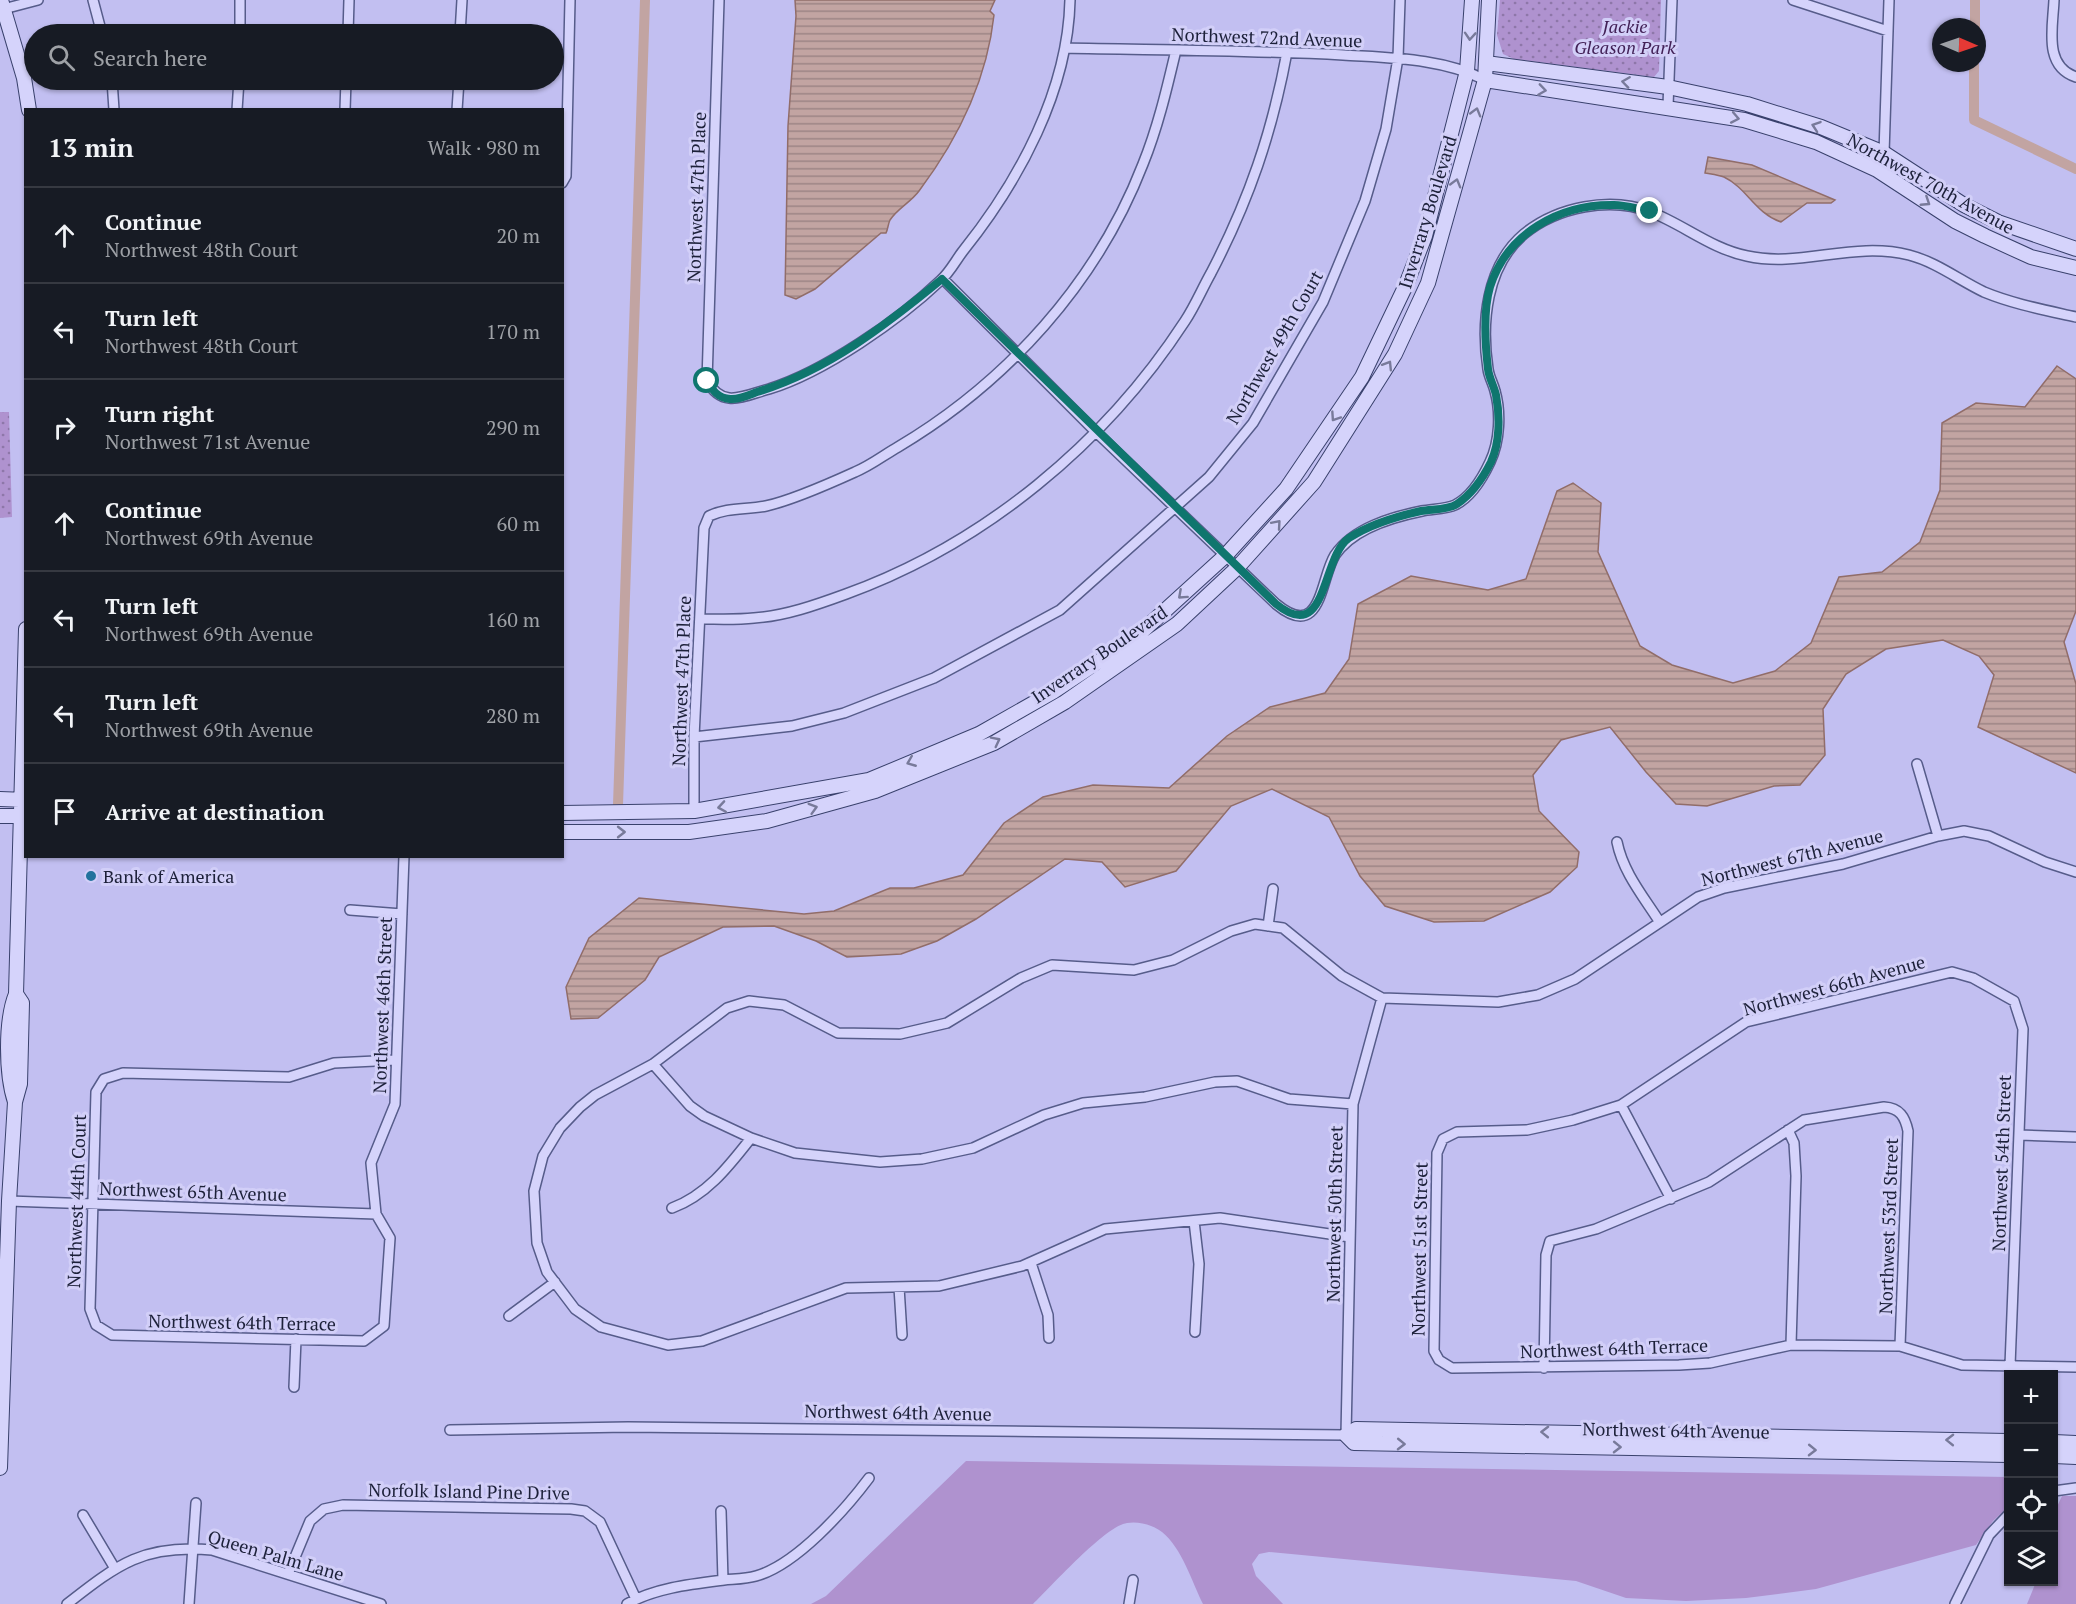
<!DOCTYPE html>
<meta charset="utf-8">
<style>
:root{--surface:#171b24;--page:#20242c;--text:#f1f3f6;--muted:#9ea1a6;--line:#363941}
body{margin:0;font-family:"PT Serif",serif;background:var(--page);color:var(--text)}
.controls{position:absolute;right:18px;bottom:18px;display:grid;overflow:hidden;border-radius:0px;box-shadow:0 2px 4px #0004}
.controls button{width:54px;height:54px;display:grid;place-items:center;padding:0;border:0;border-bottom:2px solid var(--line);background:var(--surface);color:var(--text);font:30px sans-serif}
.compass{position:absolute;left:1932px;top:18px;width:54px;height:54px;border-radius:50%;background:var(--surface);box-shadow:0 2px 4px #0004;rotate:92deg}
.stop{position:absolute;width:18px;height:18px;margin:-14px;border:4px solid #0f766e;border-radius:50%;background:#fff}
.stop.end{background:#0f766e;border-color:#fff;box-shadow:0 2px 6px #0008}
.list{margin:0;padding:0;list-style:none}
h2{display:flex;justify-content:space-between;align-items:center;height:78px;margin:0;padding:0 24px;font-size:26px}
h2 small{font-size:20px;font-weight:400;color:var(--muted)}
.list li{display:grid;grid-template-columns:39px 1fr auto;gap:18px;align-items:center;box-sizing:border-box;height:96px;padding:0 24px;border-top:2px solid var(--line)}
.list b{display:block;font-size:22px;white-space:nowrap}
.list p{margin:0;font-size:20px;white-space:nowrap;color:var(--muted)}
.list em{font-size:20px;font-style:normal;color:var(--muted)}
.icon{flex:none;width:33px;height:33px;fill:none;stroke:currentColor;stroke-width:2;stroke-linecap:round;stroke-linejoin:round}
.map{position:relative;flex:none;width:2076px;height:1604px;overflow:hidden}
.search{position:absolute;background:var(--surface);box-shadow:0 2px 4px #0004;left:24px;top:24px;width:540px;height:66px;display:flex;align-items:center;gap:15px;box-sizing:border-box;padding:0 21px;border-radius:33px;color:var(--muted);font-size:22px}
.panel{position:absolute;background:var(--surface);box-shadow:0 2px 4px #0004;left:24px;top:108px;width:540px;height:750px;border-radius:0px}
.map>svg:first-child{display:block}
</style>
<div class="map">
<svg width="2076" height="1604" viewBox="0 0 2076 1604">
<defs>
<pattern id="park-dots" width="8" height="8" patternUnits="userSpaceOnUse" patternTransform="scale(1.5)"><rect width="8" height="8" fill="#af92cf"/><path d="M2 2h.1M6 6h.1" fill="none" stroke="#8e77a9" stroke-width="1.8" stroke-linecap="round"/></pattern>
<pattern id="water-rules" width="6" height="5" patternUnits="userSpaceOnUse" patternTransform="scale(1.5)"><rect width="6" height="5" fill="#c2a4a2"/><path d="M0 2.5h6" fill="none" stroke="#9d8585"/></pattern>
</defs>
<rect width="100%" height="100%" fill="#c2bff1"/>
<!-- green -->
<path fill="#af92cf" d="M966 1461 2008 1477V1507L1993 1521 1976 1545 1816 1589 1746 1598 1686 1601 1626 1598 1576 1581 1269 1552 1259 1554 1252 1564 1256 1576 1283 1604H1203C1192 1582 1182 1548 1162 1532 1153 1525 1139 1521 1127 1523 1105 1526 1052 1586 1033 1604H811L826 1596Z
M2062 1496H2076V1604H2027L2036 1582H2054V1513Z"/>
<!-- park -->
<path fill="url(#park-dots)" d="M1500 0H1661L1659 71 1654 77 1514 59 1503 54 1497 35Z
M0 412H9L12 517 0 518Z"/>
<!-- water -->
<path fill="url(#water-rules)" stroke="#916d69" stroke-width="1.5" d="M795 0H995L990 11 994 15C987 80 958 139 919 191 911 202 897 209 890 220 888 224 888 229 886 233H881L815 289 796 299 785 295 788 126 796 16Z
M1708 157 1752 165 1835 200 1831 203H1807L1781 222C1755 213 1747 188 1724 177 1718 175 1710 174 1705 173Z
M2057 366 2076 379V611L2064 642 2076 684V773L1978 727 1994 675 1979 656 1943 640 1886 649 1846 674 1823 709 1825 755 1800 785 1774 786 1707 806 1676 804 1646 772 1610 727 1561 740 1533 775 1539 811 1579 852 1577 867 1550 892 1484 921 1434 922 1385 906 1360 876 1329 817 1272 789 1231 806 1176 871 1125 887 1102 862 1065 859 976 919 937 941 901 954 847 957 816 941 774 926 723 927 659 957 645 980 598 1018 571 1019 566 987 589 938 639 898 804 914 834 911 890 888H914L963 875 1004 823 1043 797 1093 785 1169 788 1227 736 1270 707 1325 693 1349 659 1358 604 1411 576 1488 590 1526 579 1557 491 1573 483 1601 503 1598 552 1640 646 1672 665 1733 683 1775 671 1811 643 1839 577 1882 572 1920 542 1940 490 1942 423 1976 403 2025 407Z"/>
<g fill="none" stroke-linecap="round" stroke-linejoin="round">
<!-- canal -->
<path stroke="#c2a4a2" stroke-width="10" d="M1975 27V0
M1974 63V120L2076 169
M618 805 645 0"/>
<defs>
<path id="street" d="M93 0 102 34
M719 0 707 381C723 409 743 396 769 389 824 372 899 320 941 280 950 272 956 260 963 251 1019 181 1068 91 1070 0
M1793 0 1888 31
M2054 0C2053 27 2043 66 2076 77
M0 10 38 0
M240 34V0
M348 34 349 0
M460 34 462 0
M1065 48C1158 50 1250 50 1343 55 1389 58 1443 58 1485 80
M112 80 114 110
M1668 106 1672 0
M237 110 239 80
M345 110 346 80
M457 110 459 80
M1877 170 1884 153 1889 0
M562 183 566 176 570 0
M943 279 1095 431 1276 604C1322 642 1320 579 1335 555 1353 528 1392 517 1422 511 1432 509 1447 509 1455 505 1471 497 1483 477 1490 462 1500 441 1501 412 1495 391 1493 383 1489 377 1488 369 1481 323 1486 266 1524 234 1557 207 1610 196 1651 212 1684 225 1712 249 1747 256 1801 268 1852 241 1909 255 1936 262 1959 280 1984 292 2013 304 2045 310 2076 317
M700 619C718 619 736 620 754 618 785 616 816 605 846 594 984 544 1105 444 1185 321 1195 306 1202 289 1211 273 1249 200 1272 133 1287 52
M694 737 792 726 844 713 934 678 1060 610 1209 477 1253 423 1323 302 1365 201 1386 129 1398 58 1400 0
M1917 764 1938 836
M694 811V737L704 528 709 516C728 507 746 510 766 506 789 501 833 482 855 472 870 466 884 455 898 447 1007 382 1097 283 1143 164 1158 127 1167 88 1176 50
M1617 842C1623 872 1643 896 1659 921
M350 910 402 914
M1268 926 1273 889
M396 1060 334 1063 289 1077 123 1073 104 1079 96 1092 90 1309 96 1325 112 1335 364 1341 384 1326 390 1238 376 1214 371 1163 395 1104 404 856
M653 1064 690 1106 704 1116 751 1138 795 1153 880 1162 922 1159 973 1148 1044 1115 1083 1103 1145 1097 1215 1082 1237 1081 1289 1099 1353 1104
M1621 1105 1671 1199
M1788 1130 1794 1143 1796 1176 1791 1345
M2019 1135 2076 1137
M9 1201 376 1214
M672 1208C707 1195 729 1166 751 1138
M1194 1221 1199 1264 1195 1332
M1350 1237 1220 1218 1105 1229 1022 1266 939 1286 846 1288 702 1341 668 1345 601 1327 575 1309 547 1272 537 1243 534 1191 543 1156 560 1128 580 1107 595 1095 653 1064 727 1008 749 1001 784 1005 838 1033 900 1034 947 1023 1021 978 1052 965 1134 970 1173 960 1231 931 1255 924 1283 928 1342 976 1382 998 1498 1002 1538 995 1575 979 1698 897 1724 888 1843 864 1938 836 1964 831 1989 836 2045 862 2076 872
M1031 1263 1048 1315 1049 1338
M899 1287 902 1335
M509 1316 555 1282
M1544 1368 1546 1255 1550 1241 1596 1229 1709 1182 1804 1120 1884 1107C1900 1108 1905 1117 1908 1131L1900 1346
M2010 1374V1366L2023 1029 2014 1001 1973 978 1952 972 1746 1022 1621 1105 1573 1120 1527 1130 1457 1132 1443 1139 1437 1153 1434 1351 1439 1360 1452 1368 1679 1365 1710 1363 1791 1345 1900 1346 1962 1365 2076 1367
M294 1387 296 1339
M450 1430 628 1427 1346 1435 1353 1104 1382 998
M2054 1491 2076 1488
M721 1511 723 1580
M83 1515 114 1567
M288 1574 310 1521 324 1509 343 1505 571 1509 585 1511 600 1522 636 1599
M67 1604C118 1564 144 1544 212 1550L381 1604
M189 1604 196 1503
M627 1604C655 1588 692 1584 724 1580 734 1579 746 1579 756 1576 796 1565 845 1510 869 1478
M1129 1604 1133 1580
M1955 1604 1989 1535 2008 1515"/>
<path id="secondary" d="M1 0 24 78 29 110
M1486 63 1668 87 1747 104 1821 127 1884 153 1964 205 1998 222 2076 249
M1485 80 1744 120 1816 142 1877 170 1955 221 1985 236 2031 257 2076 268
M0 799 26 800
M562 813 694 811 869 780 979 734 1053 692 1137 636 1225 556 1286 489 1362 377 1406 285 1425 236 1467 71 1472 0
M0 816H26
M562 832H689L767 821 875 791 994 743 1065 702 1177 624 1237 568 1314 482 1395 354 1428 283 1485 80 1489 0
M15 1102C6 1075 5 1021 16 994L26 629
M2008 1441 1356 1429 1346 1435 1354 1443 2008 1455
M2054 1442 2076 1443
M2054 1456 2076 1457
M0 1468 9 1201 15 1102 20 1084 22 1003 16 994"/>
</defs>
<!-- street casing -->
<use href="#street" stroke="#565c8a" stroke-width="12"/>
<!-- secondary casing -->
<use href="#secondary" stroke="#39416c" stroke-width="16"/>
<!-- street -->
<use href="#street" stroke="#d5d3fb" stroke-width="9"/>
<!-- secondary -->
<use href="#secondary" stroke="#d5d3fb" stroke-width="14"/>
</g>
<!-- one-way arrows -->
<defs><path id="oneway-chevron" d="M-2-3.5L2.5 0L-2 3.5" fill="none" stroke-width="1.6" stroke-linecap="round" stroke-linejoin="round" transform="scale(1.5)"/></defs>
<g stroke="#787a9a">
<use href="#oneway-chevron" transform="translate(1470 36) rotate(94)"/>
<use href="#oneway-chevron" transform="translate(1626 82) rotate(-172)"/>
<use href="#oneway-chevron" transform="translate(1542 90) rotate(8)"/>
<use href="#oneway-chevron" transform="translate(1476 112) rotate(-74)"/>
<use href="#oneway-chevron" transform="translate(1735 118) rotate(11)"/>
<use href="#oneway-chevron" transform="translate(1816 126) rotate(-161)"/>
<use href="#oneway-chevron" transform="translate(1456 183) rotate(-74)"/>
<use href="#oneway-chevron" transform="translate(1926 202) rotate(33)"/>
<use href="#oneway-chevron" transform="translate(1388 365) rotate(-58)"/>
<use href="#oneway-chevron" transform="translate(1335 417) rotate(124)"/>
<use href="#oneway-chevron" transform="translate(1277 524) rotate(-49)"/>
<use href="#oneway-chevron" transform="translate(1182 595) rotate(138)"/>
<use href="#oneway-chevron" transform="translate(996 741) rotate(-27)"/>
<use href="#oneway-chevron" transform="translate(911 762) rotate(158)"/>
<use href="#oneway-chevron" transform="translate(722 807) rotate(171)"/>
<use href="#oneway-chevron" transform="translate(813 808) rotate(-16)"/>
<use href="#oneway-chevron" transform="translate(621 832)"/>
<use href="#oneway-chevron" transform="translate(1545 1432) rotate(-179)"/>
<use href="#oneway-chevron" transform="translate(1950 1440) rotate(-179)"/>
<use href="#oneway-chevron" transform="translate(1401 1444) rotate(1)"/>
<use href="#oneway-chevron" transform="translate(1617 1447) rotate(1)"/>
<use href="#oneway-chevron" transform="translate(1812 1450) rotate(1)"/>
</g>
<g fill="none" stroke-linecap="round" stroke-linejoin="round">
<!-- route -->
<path stroke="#0f766e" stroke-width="8" d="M707 381C713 391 718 398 730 399 738 400 749 395 757 392 827 371 886 325 942 279L1276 604C1328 646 1321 557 1349 538 1369 525 1398 516 1421 511 1432 509 1448 510 1457 504 1472 494 1483 478 1491 462 1500 442 1500 416 1496 395 1494 386 1489 378 1488 369 1485 343 1483 311 1490 287 1507 233 1560 204 1614 205 1625 205 1638 209 1650 211"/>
</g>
<!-- markers -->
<circle fill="#22729d" stroke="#d2cff8" stroke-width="2" cx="91" cy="876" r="6"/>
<g text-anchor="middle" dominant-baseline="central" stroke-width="6" stroke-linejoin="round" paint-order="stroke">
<!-- park labels -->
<g font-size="18" font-style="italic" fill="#422157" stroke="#d2cff8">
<text x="1625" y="26">Jackie<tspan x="1625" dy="21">Gleason Park</tspan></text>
</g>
<!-- street labels -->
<g font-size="18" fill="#1c2039" stroke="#d2cff8">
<text transform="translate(1267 37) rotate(2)">Northwest 72nd Avenue</text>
<text transform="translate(1931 183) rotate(29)">Northwest 70th Avenue</text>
<text transform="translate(696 197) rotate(-88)">Northwest 47th Place</text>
<text transform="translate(1427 212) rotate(-73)">Inverrary Boulevard</text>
<text transform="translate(1274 347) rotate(-60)">Northwest 49th Court</text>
<text transform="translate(1099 654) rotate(-34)">Inverrary Boulevard</text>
<text transform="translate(681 681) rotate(-88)">Northwest 47th Place</text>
<text transform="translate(1792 857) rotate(-14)">Northwest 67th Avenue</text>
<text transform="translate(1834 985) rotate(-15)">Northwest 66th Avenue</text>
<text transform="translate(382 1005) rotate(-88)">Northwest 46th Street</text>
<text transform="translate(2001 1163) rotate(-88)">Northwest 54th Street</text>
<text transform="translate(193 1191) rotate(2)">Northwest 65th Avenue</text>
<text transform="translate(76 1201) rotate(-88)">Northwest 44th Court</text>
<text transform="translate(1334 1214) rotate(-89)">Northwest 50th Street</text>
<text transform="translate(1888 1226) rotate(-88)">Northwest 53rd Street</text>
<text transform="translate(1419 1249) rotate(-89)">Northwest 51st Street</text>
<text transform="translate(242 1322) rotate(1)">Northwest 64th Terrace</text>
<text transform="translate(1614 1348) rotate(-2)">Northwest 64th Terrace</text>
<text transform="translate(898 1412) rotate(1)">Northwest 64th Avenue</text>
<text transform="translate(1676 1430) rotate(1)">Northwest 64th Avenue</text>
<text transform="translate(469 1491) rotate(1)">Norfolk Island Pine Drive</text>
<text transform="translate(276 1555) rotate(16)">Queen Palm Lane</text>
</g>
<!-- poi labels -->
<g font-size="18" fill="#1c2039" stroke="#d2cff8" text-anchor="start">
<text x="103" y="876">Bank of America</text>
</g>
</g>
</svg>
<div class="controls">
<button>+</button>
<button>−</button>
<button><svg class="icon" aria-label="locate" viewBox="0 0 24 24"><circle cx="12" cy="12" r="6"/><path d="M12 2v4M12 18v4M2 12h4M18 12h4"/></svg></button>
<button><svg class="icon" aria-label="layers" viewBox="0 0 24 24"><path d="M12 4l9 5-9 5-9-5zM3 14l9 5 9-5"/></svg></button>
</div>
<svg class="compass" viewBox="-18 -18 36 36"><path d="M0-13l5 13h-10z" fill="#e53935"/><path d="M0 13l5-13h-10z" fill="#9ea1a6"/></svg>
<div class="stop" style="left:707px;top:381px"></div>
<div class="stop end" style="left:1650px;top:211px"></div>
<div class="search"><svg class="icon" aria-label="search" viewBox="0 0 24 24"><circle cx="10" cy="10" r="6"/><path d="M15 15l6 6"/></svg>Search here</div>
<section class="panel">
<h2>13 min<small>Walk · 980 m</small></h2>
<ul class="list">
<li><svg class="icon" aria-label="ahead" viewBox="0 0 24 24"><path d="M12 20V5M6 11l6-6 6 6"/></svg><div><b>Continue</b><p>Northwest 48th Court</p></div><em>20 m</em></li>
<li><svg class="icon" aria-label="left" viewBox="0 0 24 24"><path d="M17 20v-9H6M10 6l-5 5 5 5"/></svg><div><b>Turn left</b><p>Northwest 48th Court</p></div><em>170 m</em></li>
<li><svg class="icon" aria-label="right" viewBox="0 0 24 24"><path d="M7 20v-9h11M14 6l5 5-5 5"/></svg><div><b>Turn right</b><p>Northwest 71st Avenue</p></div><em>290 m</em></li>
<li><svg class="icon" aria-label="ahead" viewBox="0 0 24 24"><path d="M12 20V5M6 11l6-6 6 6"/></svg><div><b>Continue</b><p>Northwest 69th Avenue</p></div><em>60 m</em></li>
<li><svg class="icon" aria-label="left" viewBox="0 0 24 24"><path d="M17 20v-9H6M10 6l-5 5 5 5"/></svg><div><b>Turn left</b><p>Northwest 69th Avenue</p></div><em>160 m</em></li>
<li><svg class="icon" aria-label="left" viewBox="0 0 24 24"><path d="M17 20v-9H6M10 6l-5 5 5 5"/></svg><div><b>Turn left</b><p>Northwest 69th Avenue</p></div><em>280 m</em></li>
<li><svg class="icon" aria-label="arrive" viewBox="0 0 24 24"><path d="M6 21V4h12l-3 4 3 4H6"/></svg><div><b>Arrive at destination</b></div></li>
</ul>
</section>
</div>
